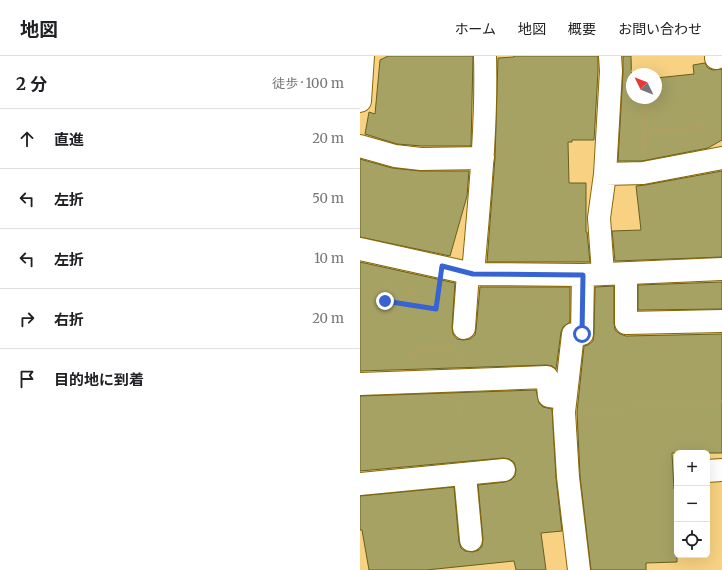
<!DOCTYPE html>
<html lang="ja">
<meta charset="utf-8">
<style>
:root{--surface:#fff;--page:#f2f2f2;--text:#202124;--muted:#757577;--line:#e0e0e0}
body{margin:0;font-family:Merriweather,"Noto Sans JP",serif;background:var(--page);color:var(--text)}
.controls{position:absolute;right:12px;bottom:12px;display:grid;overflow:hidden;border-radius:6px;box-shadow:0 4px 16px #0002}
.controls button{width:36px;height:36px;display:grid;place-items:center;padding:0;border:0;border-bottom:1px solid var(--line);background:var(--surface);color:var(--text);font:20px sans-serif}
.compass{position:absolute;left:266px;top:12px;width:36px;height:36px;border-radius:50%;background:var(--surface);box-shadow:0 4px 16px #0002;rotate:313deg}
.stop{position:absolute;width:12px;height:12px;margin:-9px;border:3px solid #3763d3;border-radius:50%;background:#fff}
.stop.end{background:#3763d3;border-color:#fff;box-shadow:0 1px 4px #0008}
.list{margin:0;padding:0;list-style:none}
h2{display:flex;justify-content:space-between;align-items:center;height:52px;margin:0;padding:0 16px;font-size:17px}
h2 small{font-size:13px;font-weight:400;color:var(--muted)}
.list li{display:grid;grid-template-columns:26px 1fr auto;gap:12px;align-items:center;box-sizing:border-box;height:60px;padding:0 16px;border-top:1px solid var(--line)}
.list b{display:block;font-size:15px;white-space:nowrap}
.list em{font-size:13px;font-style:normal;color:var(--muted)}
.icon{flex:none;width:22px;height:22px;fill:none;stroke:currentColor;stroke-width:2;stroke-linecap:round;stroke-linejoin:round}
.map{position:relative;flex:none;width:362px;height:514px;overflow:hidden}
header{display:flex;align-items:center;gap:24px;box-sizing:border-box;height:56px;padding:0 20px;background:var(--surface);border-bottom:1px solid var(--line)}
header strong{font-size:19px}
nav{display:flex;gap:22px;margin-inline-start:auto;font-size:14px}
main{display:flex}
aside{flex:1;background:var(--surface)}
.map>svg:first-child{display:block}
</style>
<header>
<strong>地図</strong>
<nav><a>ホーム</a><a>地図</a><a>概要</a><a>お問い合わせ</a></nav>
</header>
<main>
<aside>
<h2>2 分<small>徒歩 · 100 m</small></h2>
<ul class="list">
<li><svg class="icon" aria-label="ahead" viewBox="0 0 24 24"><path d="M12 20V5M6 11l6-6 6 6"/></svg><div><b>直進</b></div><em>20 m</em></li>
<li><svg class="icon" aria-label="left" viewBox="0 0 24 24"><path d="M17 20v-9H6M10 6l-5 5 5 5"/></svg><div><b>左折</b></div><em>50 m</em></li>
<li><svg class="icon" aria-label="left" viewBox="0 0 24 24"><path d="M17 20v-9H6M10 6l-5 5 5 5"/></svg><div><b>左折</b></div><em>10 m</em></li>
<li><svg class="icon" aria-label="right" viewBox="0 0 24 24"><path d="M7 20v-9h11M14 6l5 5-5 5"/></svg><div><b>右折</b></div><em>20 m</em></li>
<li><svg class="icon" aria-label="arrive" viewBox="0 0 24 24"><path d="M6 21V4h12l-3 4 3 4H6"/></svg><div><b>目的地に到着</b></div></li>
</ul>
</aside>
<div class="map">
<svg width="362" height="514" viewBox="0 0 362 514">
<rect width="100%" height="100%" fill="#f8d282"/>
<!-- building -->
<path fill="#a6a264" stroke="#65601e" d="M28 0H113L111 90H62L37 88 5 78 9 56 15 58 20 4Z
M154 0H238V15L234 84H212V86H208L209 127H226V176H227L230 206H127L135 102 138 2 154 1Z
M263 0H271L272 42H296V22L334 18 333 9 345 7 348 12 353 14 362 13V84L348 92 282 105H258L263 16Z
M0 103 32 112 60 115H109L107 140 90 200 0 181Z
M362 115V201L255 205 252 175 281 174 276 130 285 129Z
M0 206 95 227 92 271 93 278 97 283 103 284 110 283 115 279 116 273 120 231H210V266L203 271 201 276 196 313 192 310 187 309 0 315Z
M362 226V253L278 254V229Z
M254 230V267L255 274 260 278 266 280 362 278V397H312L314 433H317V506L286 507V514H231L220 420 217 356 224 290 228 289 233 285 234 278 235 231Z
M176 334 179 347 183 351 192 353 196 422 202 475 181 477 186 514H156L154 505 66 514H9L2 474H0V440L94 431 99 486 101 492 105 495 113 496 119 494 122 490 123 483 118 429 145 426 151 424 155 420 156 413 154 406 149 403 143 402 0 415V340Z"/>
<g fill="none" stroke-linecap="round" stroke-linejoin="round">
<defs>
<path id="minor" d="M356 2 362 0
M0 45 3 0
M0 90 35 100 61 103 123 102
M245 118 283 117 362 102
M0 193 113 218 223 219 362 213
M113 218C119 146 127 73 125 0
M243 218 239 162 245 118 251 15 250 0
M266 218V267L362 265
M104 272 108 217
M0 328 187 321 189 340 205 342
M347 415 362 414
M105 419 111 484
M0 428 144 414
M219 514 208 421 204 356 213 278H222L223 219"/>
</defs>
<!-- minor casing -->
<use href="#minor" stroke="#896606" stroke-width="24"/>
<!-- path -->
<path stroke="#bc9d5d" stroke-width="2.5" stroke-dasharray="1 3" stroke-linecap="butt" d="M271 15H286L285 18
M284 75 341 71
M284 95 285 42
M26 221 25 245 76 253 79 233
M48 249 52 227
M100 293V304
M53 305V292L95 291
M99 345 100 361
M225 355 362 345"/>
<!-- minor -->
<use href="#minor" stroke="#fff" stroke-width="22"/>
</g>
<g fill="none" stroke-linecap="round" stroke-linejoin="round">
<!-- route -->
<path stroke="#3763d3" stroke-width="5" d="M25 245 76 253 82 210 113 218 223 219 222 278"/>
</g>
</svg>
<div class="controls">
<button>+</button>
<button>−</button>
<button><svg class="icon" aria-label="locate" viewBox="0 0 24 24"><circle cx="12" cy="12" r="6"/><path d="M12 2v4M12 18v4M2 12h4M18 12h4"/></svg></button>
</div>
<svg class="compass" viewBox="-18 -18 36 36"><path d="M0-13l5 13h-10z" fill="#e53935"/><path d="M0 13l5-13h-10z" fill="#757577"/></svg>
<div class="stop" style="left:222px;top:278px"></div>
<div class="stop end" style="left:25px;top:245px"></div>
</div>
</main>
